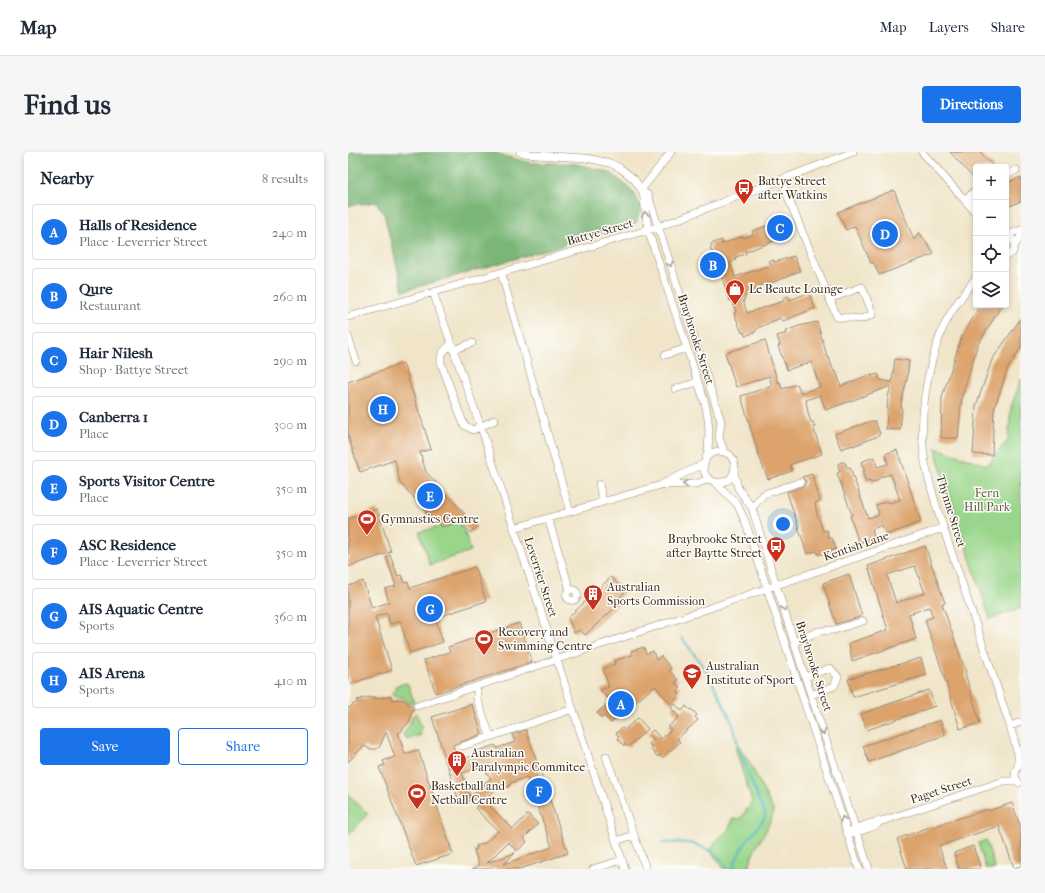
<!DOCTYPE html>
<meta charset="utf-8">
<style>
:root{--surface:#fff;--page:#f6f6f7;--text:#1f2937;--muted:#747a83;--line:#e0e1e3;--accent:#1a73e8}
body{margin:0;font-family:"IM FELL French Canon",serif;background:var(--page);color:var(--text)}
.controls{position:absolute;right:12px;top:12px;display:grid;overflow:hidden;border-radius:4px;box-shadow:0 2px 6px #0003}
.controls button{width:36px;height:36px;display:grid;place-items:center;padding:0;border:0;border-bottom:1px solid var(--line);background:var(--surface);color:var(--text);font:20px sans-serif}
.you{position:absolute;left:435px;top:372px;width:14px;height:14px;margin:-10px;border:3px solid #fff;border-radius:50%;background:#1a73e8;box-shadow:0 0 0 6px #1a73e833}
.badge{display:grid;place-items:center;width:26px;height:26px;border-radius:50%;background:var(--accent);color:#fff;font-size:13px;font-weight:700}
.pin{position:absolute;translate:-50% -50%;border:2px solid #fff;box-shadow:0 1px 4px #0006}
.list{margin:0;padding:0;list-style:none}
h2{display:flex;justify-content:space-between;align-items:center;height:52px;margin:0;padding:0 16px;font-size:17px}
h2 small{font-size:13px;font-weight:400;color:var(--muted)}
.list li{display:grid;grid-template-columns:26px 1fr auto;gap:12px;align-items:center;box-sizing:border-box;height:56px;margin:0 8px 8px;padding:0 8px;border:1px solid var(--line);border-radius:4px}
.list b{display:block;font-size:15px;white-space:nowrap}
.list p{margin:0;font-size:13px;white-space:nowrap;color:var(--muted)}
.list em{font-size:13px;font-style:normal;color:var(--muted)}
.actions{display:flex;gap:8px;padding:12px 16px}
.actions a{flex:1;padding:9px 0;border:1px solid var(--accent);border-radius:4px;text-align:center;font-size:14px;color:var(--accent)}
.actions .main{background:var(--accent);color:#fff}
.icon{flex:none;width:22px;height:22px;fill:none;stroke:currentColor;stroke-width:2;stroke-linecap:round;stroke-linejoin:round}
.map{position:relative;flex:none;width:673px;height:717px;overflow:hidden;border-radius:4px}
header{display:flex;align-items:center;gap:24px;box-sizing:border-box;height:56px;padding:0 20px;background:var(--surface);border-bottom:1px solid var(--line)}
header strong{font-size:19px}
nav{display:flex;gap:22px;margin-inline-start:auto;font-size:14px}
.intro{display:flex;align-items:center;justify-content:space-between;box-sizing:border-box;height:96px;padding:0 24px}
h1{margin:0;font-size:28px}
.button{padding:10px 18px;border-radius:4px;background:var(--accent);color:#fff;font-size:14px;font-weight:700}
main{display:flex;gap:24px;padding:0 24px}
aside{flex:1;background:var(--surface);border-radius:4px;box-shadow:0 2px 6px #0003}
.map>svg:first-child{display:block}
</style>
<header>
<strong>Map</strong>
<nav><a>Map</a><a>Layers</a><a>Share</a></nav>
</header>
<div class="intro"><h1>Find us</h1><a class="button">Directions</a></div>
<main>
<aside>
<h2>Nearby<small>8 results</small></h2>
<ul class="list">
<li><span class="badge">A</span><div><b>Halls of Residence</b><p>Place · Leverrier Street</p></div><em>240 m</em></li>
<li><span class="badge">B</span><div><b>Qure</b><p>Restaurant</p></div><em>260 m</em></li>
<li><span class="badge">C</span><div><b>Hair Nilesh</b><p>Shop · Battye Street</p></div><em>290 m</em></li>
<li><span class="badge">D</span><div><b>Canberra 1</b><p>Place</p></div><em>300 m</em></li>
<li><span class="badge">E</span><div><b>Sports Visitor Centre</b><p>Place</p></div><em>350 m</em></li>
<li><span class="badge">F</span><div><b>ASC Residence</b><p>Place · Leverrier Street</p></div><em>350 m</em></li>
<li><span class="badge">G</span><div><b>AIS Aquatic Centre</b><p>Sports</p></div><em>360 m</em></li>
<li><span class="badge">H</span><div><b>AIS Arena</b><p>Sports</p></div><em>410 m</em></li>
</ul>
<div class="actions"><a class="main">Save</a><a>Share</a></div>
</aside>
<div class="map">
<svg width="673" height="717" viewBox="0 0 673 717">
<rect width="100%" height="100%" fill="#fdfcf7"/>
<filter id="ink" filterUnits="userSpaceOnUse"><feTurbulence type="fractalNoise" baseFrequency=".025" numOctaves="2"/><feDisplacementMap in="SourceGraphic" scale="8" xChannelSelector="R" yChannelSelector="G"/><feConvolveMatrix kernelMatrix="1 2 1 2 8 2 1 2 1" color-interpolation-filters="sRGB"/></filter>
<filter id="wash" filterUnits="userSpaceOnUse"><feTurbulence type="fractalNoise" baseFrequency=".012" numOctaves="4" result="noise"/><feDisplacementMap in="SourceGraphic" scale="16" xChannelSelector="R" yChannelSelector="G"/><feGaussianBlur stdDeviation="0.9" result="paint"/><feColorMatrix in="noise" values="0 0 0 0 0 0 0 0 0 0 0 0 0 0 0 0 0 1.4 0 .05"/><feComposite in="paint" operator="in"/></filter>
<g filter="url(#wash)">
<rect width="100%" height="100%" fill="#f0e5c9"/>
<!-- green -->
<path fill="#99d58a" stroke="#6a8054" d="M673 227V456L642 467 590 308 588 296 639 313 660 288 663 255Z
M110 370 116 378 123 399 82 413 71 380Z
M58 531 60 532 66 550 63 552 54 545H46L44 540 48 537 47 534Z
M69 561 74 577 72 580 73 583 59 588 55 582 62 572 65 563Z
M390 593 402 611 426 660 418 679 407 697 400 717H375L374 713 362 699 370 686 379 680 385 667 393 666 404 650 387 595Z
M0 642 20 662 0 683Z
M638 688 647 717H638L630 691Z"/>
<!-- forest -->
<path fill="#7ab676" stroke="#5a704a" d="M0 0H149L153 3 184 11H224L262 20 285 39 293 55 289 70 285 73 55 139 36 62 28 50 0 54Z"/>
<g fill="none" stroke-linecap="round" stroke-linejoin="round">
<!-- stream -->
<path stroke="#49b8c2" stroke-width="2" d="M334 486 359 520 376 553 385 573 391 597 411 649 417 661 416 667C404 683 390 697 385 717
M313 691C334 690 347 689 365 701 372 706 376 710 380 717"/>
</g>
<g id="blocks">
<!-- building -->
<path fill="#dca36c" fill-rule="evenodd" d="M602 0H632L646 15H628V29Z
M673 25V49L658 56V31Z
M546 38 566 88 571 80 586 102 531 123 526 111H523L507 74 498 78 490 60Z
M432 69H433L439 84 397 100 398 102 387 105 388 108 382 111 387 125 423 113 421 109 426 108 427 110 446 104 452 119 421 132 420 131 411 134V137L401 140 402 142 396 145 397 147 395 148 399 161 436 149 435 146 440 144 441 148 461 141 467 156 435 169 433 166 423 170 410 176 407 180 397 184 396 180 394 181 386 161 388 160 384 148 382 149 372 120 366 123 360 107 366 104 362 96 364 95 363 92 373 88 374 92 395 84 396 86 405 82 404 79Z
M633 153H654L629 194 614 244 610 286H593L594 245 614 184Z
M673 166V196L660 216 646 257 644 303 625 302 628 254 644 208Z
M469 170 479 204H480L486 220 488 219 493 234 523 222V224L530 222 532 228 544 230 547 207 561 209 559 227 553 252 554 257 552 278 538 277 540 245 543 234 478 258 472 243 458 248 460 261 463 270H465L467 275H465L474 302 444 312 442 313 444 319 420 327 411 304 393 244 424 234 421 224 388 235 377 201 417 188 430 231 432 230 434 237 449 232 453 241 472 235 466 218 463 210 439 218 430 194 432 193 429 184 439 181 438 179 451 174Z
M55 211 83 297 72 300 78 320 129 375 123 381 113 370 94 375 83 364 79 365 76 356 52 331 47 308 12 320 0 284V230Z
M523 269H527L532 282 530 283V284L505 294V293L493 297 487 282Z
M549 298 573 370 538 383 534 373 524 377 526 386 511 391 502 364 504 363 489 321 492 320 490 315V312L493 310H496L498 312 499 317 502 316 520 366 531 363 528 353 540 349 541 351 552 348 543 322 533 325 530 327 531 328 523 331 522 329 518 330 514 319H517L513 310 526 305 529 315 540 312 537 302Z
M464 322 472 349 467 351 469 362 475 379 479 378 481 386H484L488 397 470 403 469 399 459 402 439 340 456 334 458 329 454 325Z
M29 357 43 400 0 415V367Z
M577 394 597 451 594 452 618 520 617 521 632 571 612 577 598 530 577 468 585 465 581 455 561 462 568 487 504 509 501 491 540 478 520 414ZM567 414 577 441 548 451 539 423Z
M42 403 50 424 54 423 57 431 60 430 62 436 127 415 138 449 87 466 95 490 62 501 52 469 42 472 39 461 27 465 44 518 2 532 0 524V434L15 429 24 456 41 450 37 437 48 434 38 405Z
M501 422 514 464 488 472 475 431Z
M263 425 277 440 268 449 271 452 237 483 232 478 226 481 220 466Z
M171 471 184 510 88 541 76 508 102 500 100 495Z
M296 495 298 502 305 499 308 508 313 504 323 516 321 518 330 528 327 531 333 536 329 539 332 543 323 552 307 534 263 571 256 564 254 566 249 561 263 549 252 538 261 535 255 517 267 512 266 509 284 503 283 499Z
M573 506 578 523 505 545 500 527Z
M581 538 587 554 519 578 513 562Z
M43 544 44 548 53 547 59 550 62 554H64L66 558 63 560V565L61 570 54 577V579L50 581 57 602 70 598 105 702 68 714 31 615 37 613 35 609 47 605 38 580 32 594 29 597H22L16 594 0 610V556L4 554V553L10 550 9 548 21 545 22 546 27 545 28 547 34 545V546Z
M124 552 134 582 105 593 110 609 128 603 127 600 147 593 149 596 167 590 164 583 178 578 220 701 172 717H124L131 714 126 698 129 697 128 694 137 691 150 679 127 656 135 647 165 677 180 662 190 672 176 686 179 690 169 699 160 690 139 711 167 701 156 712 204 695 179 625 163 631 161 634 159 636 151 634 143 642 112 652 84 565ZM134 615 143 626 122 645 114 621Z
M327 552 334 559 338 554 342 558 343 557 349 563 347 565 350 568 329 587 332 590 314 606 312 603 310 605 303 598 305 596 301 592 306 588 300 582 305 578 313 587 323 578 320 575 331 565 323 556Z
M290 566 300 577 280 595 277 592 276 594 269 586 271 585 268 581 274 576 276 578Z
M592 568 597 583 521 610 515 594Z
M664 651 673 676V714L666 716 651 674 591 694 599 717H559L549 687 584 674V675L640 657V659Z
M625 694 633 717H611L606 701Z"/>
</g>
</g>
<g filter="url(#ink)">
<use href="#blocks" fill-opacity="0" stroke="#968874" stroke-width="1"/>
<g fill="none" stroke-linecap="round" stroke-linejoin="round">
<defs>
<path id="minor" d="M172 0 187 3 238 6 262 11 272 16 286 27 295 40 300 43 373 269 371 286 376 299
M574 0 628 61
M658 23 668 18
M433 28 489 165 514 167 525 162 514 135 481 147
M294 37 323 0
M295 40 300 78 357 251C361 267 362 287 359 304 357 309 354 313 356 319 358 327 366 332 375 330 388 327 390 312 382 303 374 297 366 298 358 305
M617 49 628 37
M620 52 628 45
M658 83C666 86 669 94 664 101L658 104
M658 83 673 78
M667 93 673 84
M153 120 222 360
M628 126C616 141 603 158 595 176 578 217 569 272 578 315 586 353 600 389 612 425 629 475 645 524 662 574L670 602V614
M85 140 135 281 277 717
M0 165 310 75 505 0
M0 184 8 209
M104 193C96 197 92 202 93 211L116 273 125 278 147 268
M105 198 124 191
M317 203 339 196
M327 237 350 230
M386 321 390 336 404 356 457 525 521 717
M367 330 389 352 397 369 511 717
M251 332 255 350
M317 333 348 332 361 327
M404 356 416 342 453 330
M200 366 222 438
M166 376 313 333 355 312
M218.5 443a5.5 5.5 0 1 1 11 0a5.5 5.5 0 1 1-11 0Z
M446 490 471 479 486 478 515 469
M457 525 482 516 490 525 486 534 463 543
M129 534V547L141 581 145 584
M69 554 321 470 595 376
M662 574 673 570
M115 594 225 557
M258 604 298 717
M671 631C665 625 666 617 673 612
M504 678 520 672 537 668 656 629H669
M506 681 522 676 530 672
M268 689 286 683
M245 717 274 708"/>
</defs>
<!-- minor casing -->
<use href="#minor" stroke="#968874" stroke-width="8"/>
<!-- minor -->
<use href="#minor" stroke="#fff" stroke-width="7"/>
</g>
<!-- one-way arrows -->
<defs><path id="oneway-chevron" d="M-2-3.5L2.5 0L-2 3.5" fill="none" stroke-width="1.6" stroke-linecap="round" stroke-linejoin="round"/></defs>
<g stroke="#a79f9a">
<use href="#oneway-chevron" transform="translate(297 62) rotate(-100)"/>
<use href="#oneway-chevron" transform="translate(322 112) rotate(72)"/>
<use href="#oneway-chevron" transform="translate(337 332) rotate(178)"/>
<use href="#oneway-chevron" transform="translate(436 456) rotate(73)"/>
<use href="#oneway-chevron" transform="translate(475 580) rotate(72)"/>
<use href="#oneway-chevron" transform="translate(495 667) rotate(-108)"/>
</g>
</g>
<!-- icons -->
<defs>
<symbol id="bus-pin" viewBox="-11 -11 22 30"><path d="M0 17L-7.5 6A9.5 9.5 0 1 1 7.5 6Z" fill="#c8321e" stroke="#fdfcf7"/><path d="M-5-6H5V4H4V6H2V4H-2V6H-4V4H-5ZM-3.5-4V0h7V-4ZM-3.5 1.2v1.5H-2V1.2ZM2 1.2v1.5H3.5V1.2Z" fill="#fff"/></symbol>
<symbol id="shop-pin" viewBox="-11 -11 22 30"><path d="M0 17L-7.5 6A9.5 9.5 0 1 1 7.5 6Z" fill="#c8321e" stroke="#fdfcf7"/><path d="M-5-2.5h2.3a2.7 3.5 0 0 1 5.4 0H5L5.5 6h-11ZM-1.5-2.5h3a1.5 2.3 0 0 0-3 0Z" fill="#fff"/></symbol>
<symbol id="stadium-pin" viewBox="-11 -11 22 30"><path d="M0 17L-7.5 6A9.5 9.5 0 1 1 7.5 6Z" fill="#c8321e" stroke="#fdfcf7"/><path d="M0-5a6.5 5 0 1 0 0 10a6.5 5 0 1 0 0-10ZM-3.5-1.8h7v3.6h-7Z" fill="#fff"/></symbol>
<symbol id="building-pin" viewBox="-11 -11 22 30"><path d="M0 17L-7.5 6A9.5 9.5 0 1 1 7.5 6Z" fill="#c8321e" stroke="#fdfcf7"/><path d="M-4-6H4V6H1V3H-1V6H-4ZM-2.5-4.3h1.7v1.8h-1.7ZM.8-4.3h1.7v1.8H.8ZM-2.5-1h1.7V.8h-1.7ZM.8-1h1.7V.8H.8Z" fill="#fff"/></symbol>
<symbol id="university-pin" viewBox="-11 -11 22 30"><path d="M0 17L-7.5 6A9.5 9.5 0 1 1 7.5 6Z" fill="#c8321e" stroke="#fdfcf7"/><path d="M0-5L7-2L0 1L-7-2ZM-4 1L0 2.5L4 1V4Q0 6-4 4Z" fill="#fff"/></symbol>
</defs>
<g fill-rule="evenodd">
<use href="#bus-pin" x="385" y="25" width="22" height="30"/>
<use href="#shop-pin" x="376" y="126" width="22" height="30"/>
<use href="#stadium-pin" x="8" y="356" width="22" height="30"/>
<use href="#bus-pin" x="417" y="383" width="22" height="30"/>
<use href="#building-pin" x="234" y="431" width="22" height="30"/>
<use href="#stadium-pin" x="125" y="476" width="22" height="30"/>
<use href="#university-pin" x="333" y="510" width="22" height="30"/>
<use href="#building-pin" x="98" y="597" width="22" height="30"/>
<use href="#stadium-pin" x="58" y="630" width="22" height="30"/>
</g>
<g text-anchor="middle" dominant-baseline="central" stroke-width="3" stroke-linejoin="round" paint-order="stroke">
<!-- poi labels -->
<g font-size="12" fill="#3b2a1e" stroke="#fdfcf7" text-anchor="start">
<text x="410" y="29">Battye Street<tspan x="410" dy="14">after Watkins</tspan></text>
<text x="401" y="137">Le Beaute Lounge</text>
<text x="33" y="367">Gymnastics Centre</text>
<text x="414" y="387" text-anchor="end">Braybrooke Street<tspan x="414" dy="14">after Baytte Street</tspan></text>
<text x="259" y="435">Australian<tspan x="259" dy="14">Sports Commission</tspan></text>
<text x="150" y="480">Recovery and<tspan x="150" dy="14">Swimming Centre</tspan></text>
<text x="358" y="514">Australian<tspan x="358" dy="14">Institute of Sport</tspan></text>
<text x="123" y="601">Australian<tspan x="123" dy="14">Paralympic Commitee</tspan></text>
<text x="83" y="634">Basketball and<tspan x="83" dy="14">Netball Centre</tspan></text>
</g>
<!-- street labels -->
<g font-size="12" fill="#3b2a1e" stroke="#fdfcf7">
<text transform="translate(252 80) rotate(-16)">Battye Street</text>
<text transform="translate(348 187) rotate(72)">Braybrooke Street</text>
<text transform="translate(603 359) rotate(73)">Thynne Street</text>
<text transform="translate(508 394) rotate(-19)">Kentish Lane</text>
<text transform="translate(193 425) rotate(72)">Leverrier Street</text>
<text transform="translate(466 514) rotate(72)">Braybrooke Street</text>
<text transform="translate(593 638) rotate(-18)">Paget Street</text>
</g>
<!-- park labels -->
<g font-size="12" fill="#575d3e" stroke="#fdfcf7">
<text x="639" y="341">Fern<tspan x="639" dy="14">Hill Park</tspan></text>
</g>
</g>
</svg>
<div class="controls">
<button>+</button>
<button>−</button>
<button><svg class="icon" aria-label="locate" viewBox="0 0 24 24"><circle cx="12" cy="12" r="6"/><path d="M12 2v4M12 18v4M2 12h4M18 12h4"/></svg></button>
<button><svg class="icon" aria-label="layers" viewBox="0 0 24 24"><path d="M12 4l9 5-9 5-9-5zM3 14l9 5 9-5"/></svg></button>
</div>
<div class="you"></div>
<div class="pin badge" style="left:273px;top:552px">A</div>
<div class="pin badge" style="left:365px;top:113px">B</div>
<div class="pin badge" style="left:432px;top:76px">C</div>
<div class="pin badge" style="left:537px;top:82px">D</div>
<div class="pin badge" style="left:82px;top:344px">E</div>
<div class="pin badge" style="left:191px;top:639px">F</div>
<div class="pin badge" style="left:82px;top:457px">G</div>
<div class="pin badge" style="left:35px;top:257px">H</div>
</div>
</main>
